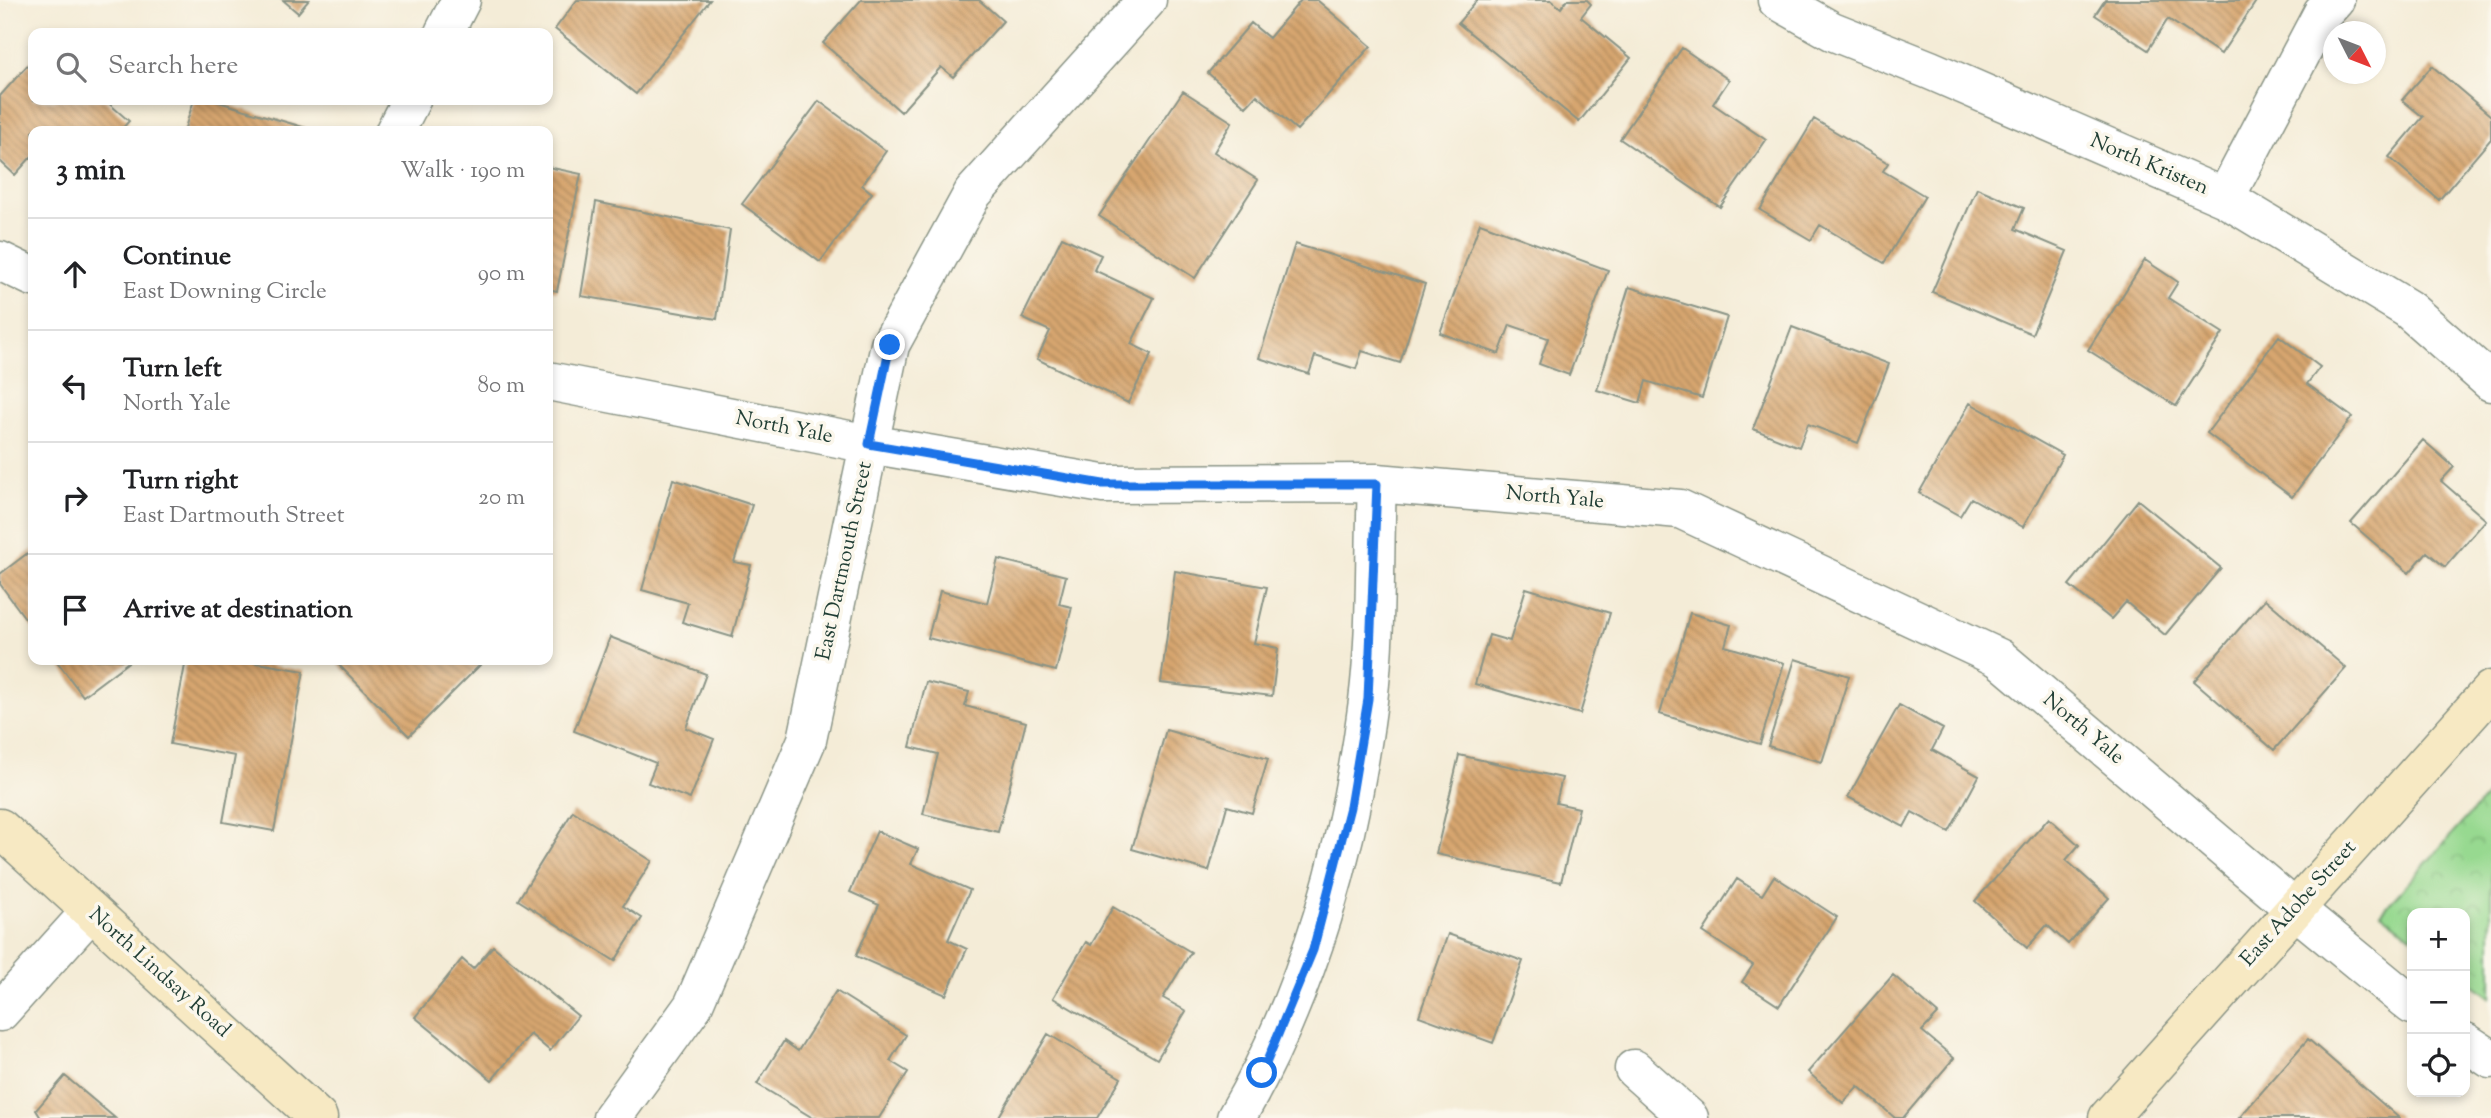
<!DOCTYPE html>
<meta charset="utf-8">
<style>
:root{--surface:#fff;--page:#f2f2f2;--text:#202124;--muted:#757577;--line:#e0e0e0}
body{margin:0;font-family:"Sorts Mill Goudy",serif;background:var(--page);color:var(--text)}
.controls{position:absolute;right:21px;bottom:21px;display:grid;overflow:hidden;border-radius:14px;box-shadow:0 4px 10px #0003}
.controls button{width:63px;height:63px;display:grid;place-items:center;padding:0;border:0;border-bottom:2px solid var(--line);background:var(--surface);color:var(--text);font:35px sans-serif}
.compass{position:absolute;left:2323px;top:21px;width:63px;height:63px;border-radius:50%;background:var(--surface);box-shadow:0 4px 10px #0003;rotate:132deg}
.stop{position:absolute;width:21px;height:21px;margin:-16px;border:5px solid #1a73e8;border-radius:50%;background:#fff}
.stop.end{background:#1a73e8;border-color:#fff;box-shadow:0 2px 7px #0008}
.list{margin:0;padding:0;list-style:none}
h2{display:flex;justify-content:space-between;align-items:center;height:91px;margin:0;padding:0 28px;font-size:30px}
h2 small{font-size:23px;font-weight:400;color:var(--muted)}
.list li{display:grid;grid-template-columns:46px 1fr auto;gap:21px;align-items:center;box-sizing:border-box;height:112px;padding:0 28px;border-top:2px solid var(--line)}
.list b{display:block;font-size:26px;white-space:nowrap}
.list p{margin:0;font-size:23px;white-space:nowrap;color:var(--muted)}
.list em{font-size:23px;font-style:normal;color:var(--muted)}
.icon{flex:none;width:38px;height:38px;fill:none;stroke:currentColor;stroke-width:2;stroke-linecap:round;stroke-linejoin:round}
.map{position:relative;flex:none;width:2491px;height:1118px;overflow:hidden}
.search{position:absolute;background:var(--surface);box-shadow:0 4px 10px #0003;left:28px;top:28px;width:525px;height:77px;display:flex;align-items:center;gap:18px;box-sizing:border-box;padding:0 24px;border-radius:14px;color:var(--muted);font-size:26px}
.panel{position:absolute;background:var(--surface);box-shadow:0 4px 10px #0003;left:28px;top:126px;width:525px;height:539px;border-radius:14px}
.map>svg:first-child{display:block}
</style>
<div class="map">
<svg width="2491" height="1118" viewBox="0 0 2491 1118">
<defs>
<pattern id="park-crowns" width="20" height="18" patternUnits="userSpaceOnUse" patternTransform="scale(1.75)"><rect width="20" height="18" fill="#97d990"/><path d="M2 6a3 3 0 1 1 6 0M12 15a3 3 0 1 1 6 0" fill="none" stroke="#82bb7d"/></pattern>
<pattern id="building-back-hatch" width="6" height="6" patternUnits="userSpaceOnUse" patternTransform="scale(1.75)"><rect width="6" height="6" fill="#d7a66f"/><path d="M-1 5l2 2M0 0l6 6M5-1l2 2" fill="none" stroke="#ae885c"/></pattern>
</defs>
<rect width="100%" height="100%" fill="#fbf7ec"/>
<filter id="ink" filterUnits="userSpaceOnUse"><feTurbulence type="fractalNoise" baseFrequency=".0143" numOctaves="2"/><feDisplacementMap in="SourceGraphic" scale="14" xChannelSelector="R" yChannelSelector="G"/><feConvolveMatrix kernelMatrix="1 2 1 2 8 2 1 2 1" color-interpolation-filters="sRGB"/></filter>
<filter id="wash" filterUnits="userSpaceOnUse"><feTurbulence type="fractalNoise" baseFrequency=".00686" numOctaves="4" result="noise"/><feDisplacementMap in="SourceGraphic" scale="28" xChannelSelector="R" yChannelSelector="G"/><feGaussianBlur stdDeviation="1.57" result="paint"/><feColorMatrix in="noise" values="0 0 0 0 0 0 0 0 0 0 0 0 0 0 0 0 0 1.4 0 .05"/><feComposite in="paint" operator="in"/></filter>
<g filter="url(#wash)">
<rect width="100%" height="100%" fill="#f4ecd7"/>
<!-- park -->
<path fill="url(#park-crowns)" stroke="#5b8b62" stroke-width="2" d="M2491 791V998L2465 978V913H2412V937L2381 913Z"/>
<g id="blocks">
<!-- building -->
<path fill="url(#building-back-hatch)" d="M283 0H309L298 13Z
M577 0H710L636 94 555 29Z
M861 0H979L1003 21 953 77 941 67 901 112 823 43Z
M1301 0H1317L1371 46 1297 130 1257 95 1246 107 1208 73 1251 23 1269 38Z
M1477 0H1551L1561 8 1567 0H1587L1591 4 1581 17 1631 58 1579 122 1458 23Z
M2105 0H2257L2221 54 2168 19 2148 50 2095 15Z
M1682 48 1729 80 1713 104 1766 140 1720 207 1620 139Z
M32 60 33 100H105L129 121 120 131H33V159L31 157 15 175 0 161V96Z
M2432 66 2491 116V139L2439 200 2389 157 2423 117 2402 100Z
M1183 91 1232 122 1214 152 1258 180 1195 278 1099 216Z
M194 100H212L306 128 305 131H184Z
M819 101 886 151 862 185 872 193 820 262 742 204Z
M1814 119 1888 163 1883 171 1925 196 1884 263 1820 225 1811 240 1760 210Z
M548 167 581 174 557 291 548 289Z
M1977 188 2024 208 2015 229 2067 251 2032 334 1932 292Z
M596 202 730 230 717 319 581 296Z
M1480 223 1608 270 1569 375 1539 364 1548 338 1510 325 1499 354 1440 333Z
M1062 237 1101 255 1094 270 1154 298 1131 344 1152 354 1128 403 1037 359 1050 331 1022 318Z
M1295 244 1425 284 1400 363 1362 351 1356 369 1315 356 1309 374 1259 358Z
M2145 260 2178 282 2168 298 2223 333 2176 406 2088 350Z
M1629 287 1727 317 1702 398 1646 381 1640 403 1597 390Z
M1792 327 1889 364 1858 443 1808 424 1799 447 1753 429Z
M2279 336 2320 367 2307 384 2352 417 2292 497 2207 433Z
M1970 403 2063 455 2023 527 1971 498 1960 516 1919 493Z
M2423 440 2454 467 2441 481 2486 520 2445 567 2427 552 2409 573 2351 523Z
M673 479 752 505 734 562 751 565 732 637 682 622 688 603 642 590Z
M2138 500 2221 568 2165 635 2126 602 2111 619 2069 585Z
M33 549V629L0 584V574Z
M998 559 1066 576 1059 604 1072 607 1056 671 928 638 940 591 987 603Z
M1175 571 1267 587 1254 643 1278 648 1272 696 1161 683Z
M1526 588 1610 613 1580 714 1475 684 1489 635 1510 641Z
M2265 599 2346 668 2274 750 2194 681Z
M1690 613 1731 625 1725 646 1784 663 1760 744 1660 714Z
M610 637 706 674 686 728 714 739 690 799 648 783 656 763 574 731Z
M1795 659 1849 676 1822 762 1768 746Z
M56 660H131L83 696Z
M186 660H241L304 671 274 831 223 822 235 756 170 744Z
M334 660H485L409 736Z
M926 682 969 692 965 706 1026 722 998 832 923 814 938 754 910 747Z
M1899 705 1943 729 1932 750 1979 776 1949 832 1912 812 1904 827 1848 797Z
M1166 730 1268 759 1252 813 1227 806 1209 871 1132 849Z
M1459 755 1562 778 1556 803 1579 808 1561 882 1436 854Z
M573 811 652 861 623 906 642 918 615 961 518 900Z
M2049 818 2079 845 2066 860 2109 898 2068 944 2047 925 2027 948 1975 901Z
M877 831 918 849 911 864 970 890 948 940 967 949 946 995 856 956 879 905 850 892Z
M1774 876 1837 917 1779 1006 1742 982 1753 965 1703 932 1737 879 1762 895Z
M1113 907 1191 952 1163 998 1186 1011 1157 1059 1053 998 1086 942 1091 945Z
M1448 934 1523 961 1493 1043 1419 1016Z
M493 946 578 1016 550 1051 530 1034 492 1080 415 1017 462 959 473 969Z
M1893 975 1938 1014 1922 1031 1954 1058 1903 1118H1895L1858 1086 1843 1103 1808 1072Z
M836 991 906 1035 890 1061 908 1072 879 1118H813L757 1084 784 1041 798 1051Z
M1048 1034 1121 1078 1097 1118H998Z
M2308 1039 2399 1118H2239Z
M65 1076 115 1118H41L36 1110Z"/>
</g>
</g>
<g filter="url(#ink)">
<use href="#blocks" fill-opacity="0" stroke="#8a9486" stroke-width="2"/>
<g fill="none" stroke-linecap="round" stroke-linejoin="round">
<defs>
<path id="street" d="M1777 0 1832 31 1930 70 2225 198 2408 309 2491 382
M444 33 461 0
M395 131 411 100
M2225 198 2322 14 2335 0
M0 261 33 277
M548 381 869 444 1103 484 1377 483 1680 509 1999 658 2295 909 2412 1005
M0 1012 91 911
M2465 1042 2491 1059
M1634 1069 1689 1118
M612 1118 693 1006 807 740 890 345 973 193 1147 0
M1236 1118C1309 992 1350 845 1368 701 1377 631 1374 555 1377 483"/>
<path id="secondary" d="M0 828 318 1118
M2108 1118 2491 690"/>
</defs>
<!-- street casing -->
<use href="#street" stroke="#8a9486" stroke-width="41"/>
<!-- secondary casing -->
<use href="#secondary" stroke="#8a9486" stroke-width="41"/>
<!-- street -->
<use href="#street" stroke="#fff" stroke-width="38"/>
<!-- secondary -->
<use href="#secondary" stroke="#f7e9c3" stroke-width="38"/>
</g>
</g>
<g fill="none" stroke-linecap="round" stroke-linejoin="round" filter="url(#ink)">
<!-- route -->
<path stroke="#1a73e8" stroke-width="9" d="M890 345 869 444 1103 484H1377L1368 699 1350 807 1313 950 1262 1073"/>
</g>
<g text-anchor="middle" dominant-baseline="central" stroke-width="7" stroke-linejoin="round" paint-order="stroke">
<!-- street labels -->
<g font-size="21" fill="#1f3d34" stroke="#fbf7ec">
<text transform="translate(2149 165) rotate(23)">North Kristen</text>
<text transform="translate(784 428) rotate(11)">North Yale</text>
<text transform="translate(1555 498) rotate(5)">North Yale</text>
<text transform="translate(845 561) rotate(-78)">East Dartmouth Street</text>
<text transform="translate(2083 729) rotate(40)">North Yale</text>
<text transform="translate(2299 904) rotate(-48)">East Adobe Street</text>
<text transform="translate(159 973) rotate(42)">North Lindsay Road</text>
</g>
</g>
</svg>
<div class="controls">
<button>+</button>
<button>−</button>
<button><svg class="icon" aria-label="locate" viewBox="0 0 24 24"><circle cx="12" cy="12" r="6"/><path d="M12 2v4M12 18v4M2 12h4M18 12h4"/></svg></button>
</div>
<svg class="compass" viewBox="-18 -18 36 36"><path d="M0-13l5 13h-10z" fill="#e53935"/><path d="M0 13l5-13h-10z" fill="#757577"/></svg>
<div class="stop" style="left:1262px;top:1073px"></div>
<div class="stop end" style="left:890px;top:345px"></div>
<div class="search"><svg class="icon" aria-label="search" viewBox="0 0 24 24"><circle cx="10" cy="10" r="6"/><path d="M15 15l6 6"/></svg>Search here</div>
<section class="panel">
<h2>3 min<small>Walk · 190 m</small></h2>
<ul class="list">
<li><svg class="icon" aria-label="ahead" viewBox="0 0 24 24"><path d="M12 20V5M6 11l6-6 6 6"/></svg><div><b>Continue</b><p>East Downing Circle</p></div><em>90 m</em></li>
<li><svg class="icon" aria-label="left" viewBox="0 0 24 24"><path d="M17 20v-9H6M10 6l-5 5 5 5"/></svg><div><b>Turn left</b><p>North Yale</p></div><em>80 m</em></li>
<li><svg class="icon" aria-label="right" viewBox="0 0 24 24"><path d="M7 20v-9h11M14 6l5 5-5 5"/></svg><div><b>Turn right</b><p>East Dartmouth Street</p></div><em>20 m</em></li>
<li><svg class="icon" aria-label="arrive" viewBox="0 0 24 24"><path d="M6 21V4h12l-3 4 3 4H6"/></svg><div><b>Arrive at destination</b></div></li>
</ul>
</section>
</div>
